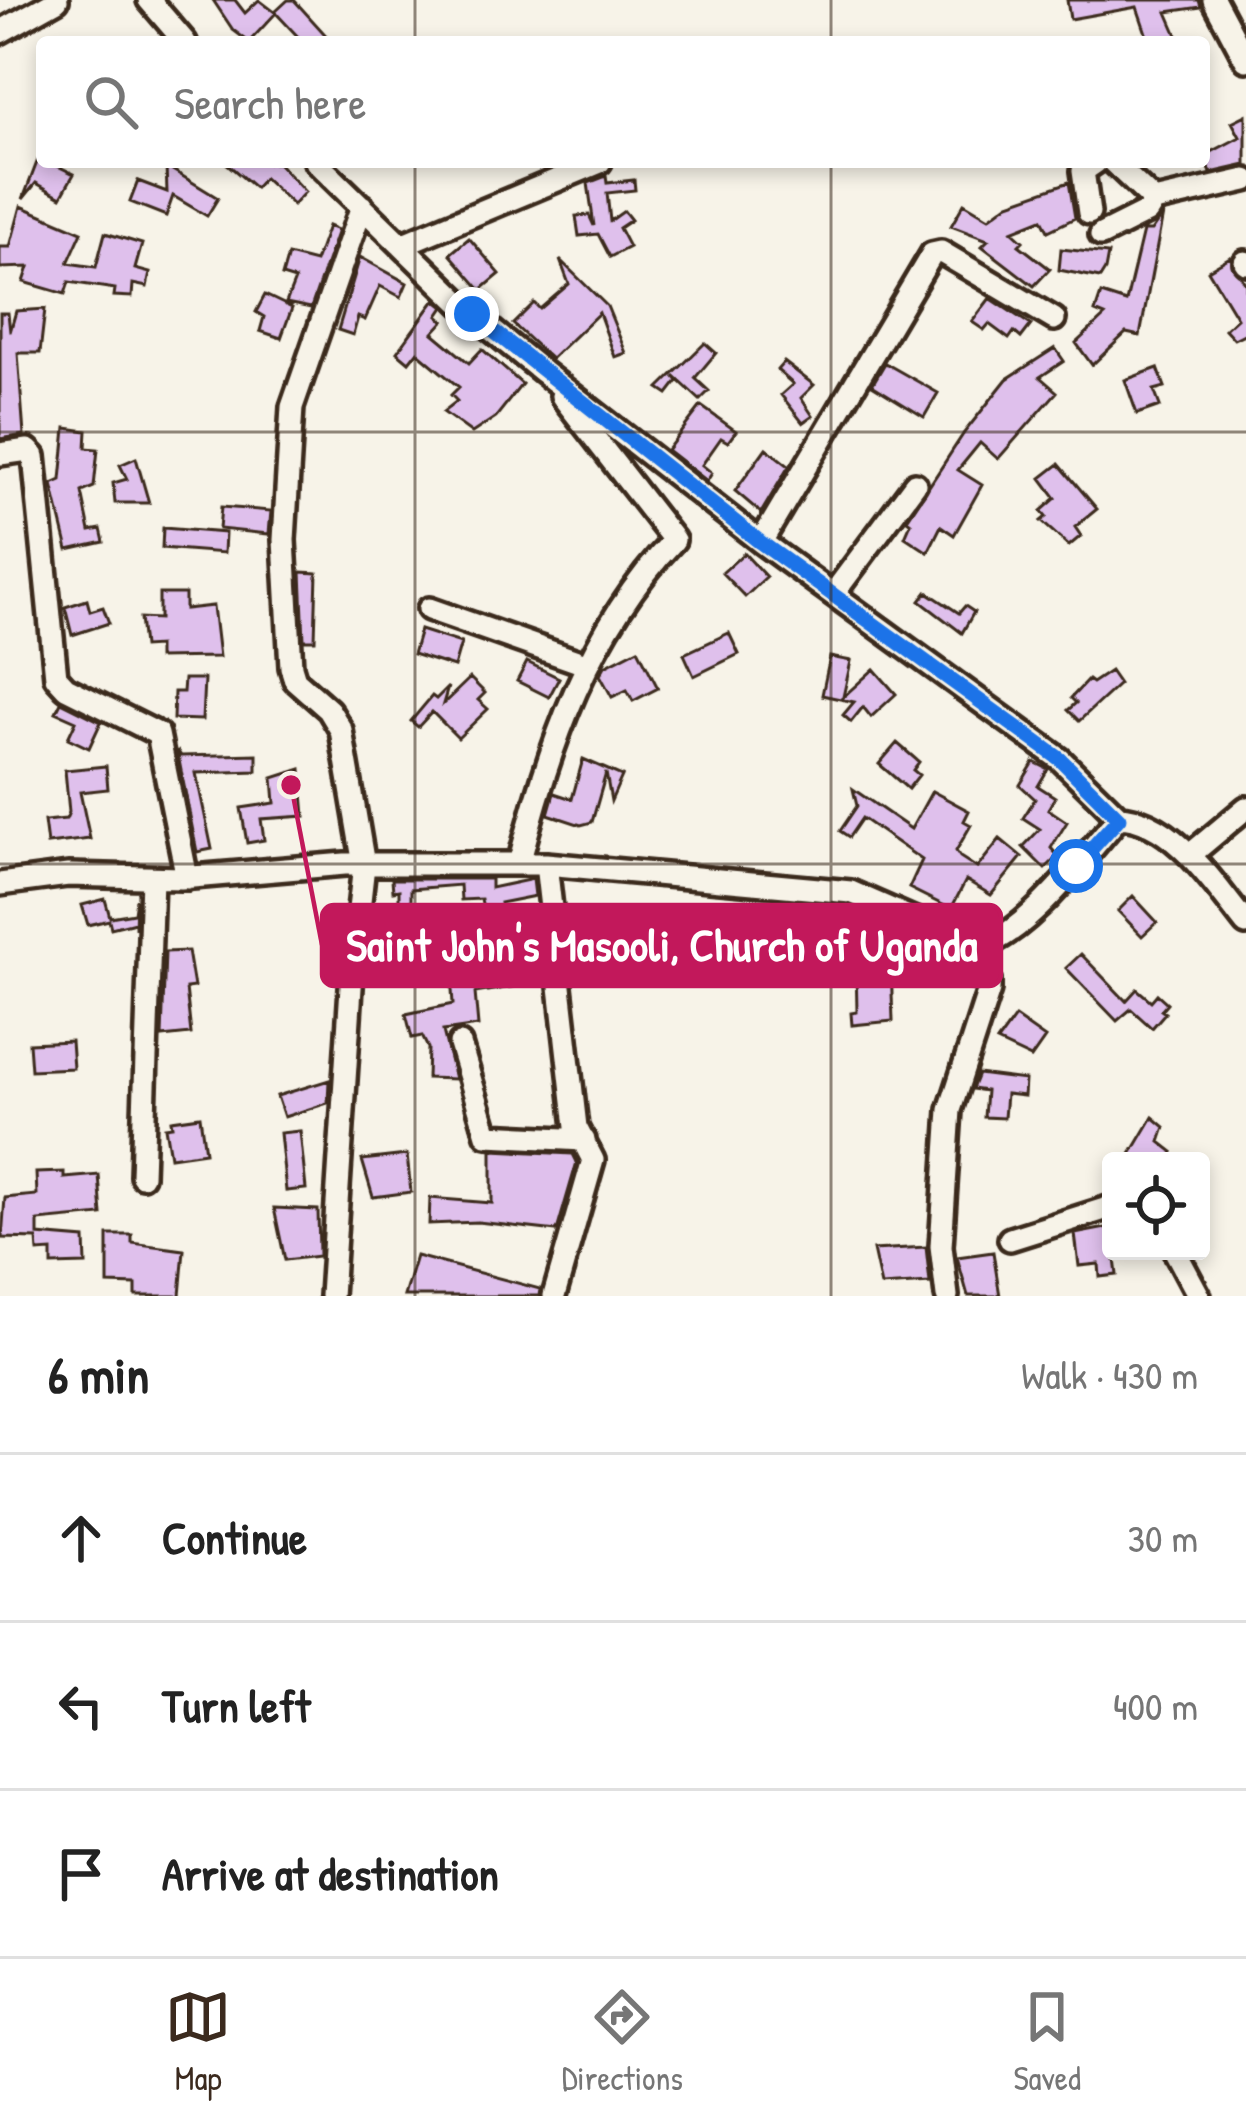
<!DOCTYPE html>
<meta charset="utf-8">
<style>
:root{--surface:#fff;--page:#f2f2f2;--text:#222;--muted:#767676;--line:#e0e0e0;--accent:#3b2a1e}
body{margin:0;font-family:"Patrick Hand",sans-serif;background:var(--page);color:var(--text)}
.controls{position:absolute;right:36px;bottom:36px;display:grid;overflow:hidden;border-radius:12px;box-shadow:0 6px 18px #0003}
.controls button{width:108px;height:108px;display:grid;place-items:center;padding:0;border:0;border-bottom:3px solid var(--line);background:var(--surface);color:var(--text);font:60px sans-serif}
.stop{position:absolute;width:36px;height:36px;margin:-27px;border:9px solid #1a73e8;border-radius:50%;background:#fff}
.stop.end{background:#1a73e8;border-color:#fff;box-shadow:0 3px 12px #0008}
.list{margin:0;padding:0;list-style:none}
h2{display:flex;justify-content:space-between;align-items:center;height:156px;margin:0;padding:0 48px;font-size:51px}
h2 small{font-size:39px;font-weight:400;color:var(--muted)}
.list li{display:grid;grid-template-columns:78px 1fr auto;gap:36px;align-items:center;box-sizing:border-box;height:168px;padding:0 48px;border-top:3px solid var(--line)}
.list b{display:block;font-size:45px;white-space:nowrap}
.list em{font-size:39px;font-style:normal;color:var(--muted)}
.icon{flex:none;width:66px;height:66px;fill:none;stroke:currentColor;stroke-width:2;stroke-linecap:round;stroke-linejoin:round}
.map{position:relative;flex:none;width:1246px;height:1296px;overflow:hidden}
.search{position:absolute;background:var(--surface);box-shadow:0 6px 18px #0003;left:36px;right:36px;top:36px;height:132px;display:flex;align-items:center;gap:30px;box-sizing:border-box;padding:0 42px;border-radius:12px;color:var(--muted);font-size:45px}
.sheet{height:660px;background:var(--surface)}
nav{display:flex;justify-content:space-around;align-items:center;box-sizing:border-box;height:168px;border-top:3px solid var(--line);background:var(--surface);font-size:33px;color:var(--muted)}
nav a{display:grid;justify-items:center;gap:6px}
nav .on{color:var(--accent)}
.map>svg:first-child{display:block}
</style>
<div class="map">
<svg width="1246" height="1296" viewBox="0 0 1246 1296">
<rect width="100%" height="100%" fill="#f7f3e8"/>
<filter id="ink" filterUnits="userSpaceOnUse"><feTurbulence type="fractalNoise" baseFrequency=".00833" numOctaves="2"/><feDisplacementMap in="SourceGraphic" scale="24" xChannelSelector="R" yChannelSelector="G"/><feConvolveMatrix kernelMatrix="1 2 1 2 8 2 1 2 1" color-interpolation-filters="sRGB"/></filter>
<g filter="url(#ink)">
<!-- building -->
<path fill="#dfc0ec" stroke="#3b2a1e" stroke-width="3" d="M213 0H235L245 13 259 0 276 13 249 42 233 30Z
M288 0H294L332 42H303L275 12Z
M1067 0H1199L1201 7 1167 12 1180 42H1149L1137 7 1070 19Z
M1246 115V165L1211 173 1204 156 1240 137 1232 122Z
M39 157 74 174 61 197 36 183 23 199Z
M225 162 278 163 305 192 293 205 264 178 255 188Z
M166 166 218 198 207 216 173 196 166 216 130 202 138 181 167 192Z
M606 176 607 183 634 180 635 190 607 193 610 221 624 211 631 220 619 228 629 247 610 257 598 234 579 236 576 216 589 215 594 226 588 183Z
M1069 182 1075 218 1048 231 1042 219 1012 231 1023 241 1019 245 1050 269 1034 286 982 246 988 240 951 226 964 203 989 218 1009 203Z
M21 206 82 232 68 263 96 267 105 233 142 244 135 269 150 273 147 287 133 284 132 297 114 296 115 289 69 282 65 294 24 282 29 267 0 268V247H10Z
M1163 214 1140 336 1126 333 1092 365 1076 343 1105 316 1095 312 1101 294 1126 302 1143 231H1151Z
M328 226 338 230 311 308 286 303 295 280 282 276 288 255 315 262Z
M469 238 500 274 481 290 450 254Z
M1061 249 1108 254 1105 270 1100 278 1059 270Z
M360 257 407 283 401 297 380 286 365 320 358 317 353 335 338 330Z
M1230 257 1246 285V333L1234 339 1225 329 1237 318 1208 270Z
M560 260 607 306 626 353 615 357 599 313 551 359 513 324 534 303 540 309 569 284Z
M265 295 292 308 281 338 260 331 264 317 256 312Z
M990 298 1031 325 1021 338 1014 332 1009 339 989 324 984 330 972 322Z
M435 300 444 307 438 316 444 321 433 333 469 363 482 349 522 384 496 417 472 433 443 412 457 401 451 395 459 387 417 352 409 362 397 352Z
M45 309 40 353H18L24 435 0 439V313H8L10 332 16 311Z
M705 343 716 353 695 378 709 391 700 400 674 376 678 381 668 394 659 388Z
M1055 348 1064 361 1040 377 1057 392 998 459 980 443 958 470 982 485 954 535 941 526 928 552 905 537 911 523 907 520 964 433 1007 379Z
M784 362 814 385 801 398 813 416 803 423 781 395 793 384 777 370Z
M885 363 938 393 924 417 872 385Z
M1158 368 1165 387 1154 390 1160 406 1137 414 1125 380Z
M701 406 736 431 728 442 721 438 702 465 712 473 707 481 667 450Z
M66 428 87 431 86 448 98 449 94 487 82 492 90 531 101 529 104 542 68 550 52 484 61 480Z
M766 448 789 466 761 513 735 491Z
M136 458 149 503H115L113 483 127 479 120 465Z
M1059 464 1097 509 1075 527 1081 536 1069 546 1041 521 1046 517 1041 511 1056 498 1041 478Z
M221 507 271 511 269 534 219 529Z
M163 528 225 533 224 553 162 548Z
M744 553 766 577 745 597 722 573Z
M301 572 317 573 315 640H304Z
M927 592 959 613 965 606 974 612 962 633 920 601Z
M159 594H185V609L213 606 219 657 158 658V646L143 647 140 618 159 619Z
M87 600 90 611 103 607 109 623 72 635 65 607Z
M420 630 461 643 454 667 413 654Z
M729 633 739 654 694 676 684 654Z
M638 649 658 688 633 701 627 690 612 697 600 675 605 666Z
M830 657 851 661 843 697 874 669 896 694 871 717 863 707 851 722 843 715 854 702 822 695Z
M527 662 559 678 549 697 517 681Z
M1110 671 1119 684 1079 721 1068 710 1076 703 1071 698 1088 680 1092 683Z
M470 678 485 693 478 700 488 709 458 738 432 712 418 727 411 721 432 696 436 699 448 687 443 704Z
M184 679H204L202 720 173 719 174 692H183Z
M61 702 101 722 89 748 68 738 76 721 56 712Z
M897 743 919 762 913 770 919 775 908 789 879 764Z
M177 750 181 756 257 754V771L196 773 212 849 197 852Z
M583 759 622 776 611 801 606 773 592 822 581 825 548 814 554 793 572 799Z
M1034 762 1048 769 1038 786 1055 797 1048 809 1067 822 1051 848 1058 856 1045 869 1023 847 1040 829 1023 818 1035 799 1020 785Z
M106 766 108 789 80 792 90 839 47 844 44 821 66 819 69 812 65 770Z
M301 769 305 816 261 819 264 840 247 843 241 808 275 803 273 778Z
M853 789 911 829 932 791 969 811 964 821 971 825 956 851 960 857 977 868 1000 839 1022 857 991 895 966 880 951 909 909 888 922 860 862 818 849 837 840 831 857 806Z
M392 879H491V888L533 879 535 896 500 903 504 925 486 928 481 899 461 900 460 885 411 889V926H399V890L393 891Z
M1133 896 1157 922 1142 936 1118 911Z
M105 899 110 917 134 913 136 899 135 929V922L111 928 109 920 88 925 82 905Z
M471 929 473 965 501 964 497 947 520 942 530 984 475 993 478 1026 443 1031 455 1079 427 1078 428 1048 422 1036 412 1038 406 1014 453 1004 448 930Z
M188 951 194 987 186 988 191 1034 162 1037 165 952Z
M1081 954 1126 1001 1137 989 1151 1001 1157 994 1167 1003 1161 1010 1165 1013 1152 1028 1131 1009 1117 1021 1066 968Z
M877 961V966L891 965 893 1021 852 1025 851 1013 857 1012 856 965Z
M1015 1017 1045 1038 1031 1058 997 1042Z
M71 1041 73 1068 31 1070 29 1043Z
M978 1074 1025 1080 1024 1096 1006 1094 1004 1118 984 1117 986 1091 972 1089Z
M329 1080 328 1103 284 1117 277 1096Z
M200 1116 205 1152 170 1157 165 1127 172 1126 171 1120Z
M1153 1117 1165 1127 1160 1142 1173 1152 1167 1161H1127Z
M300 1131 306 1189 286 1191 280 1133Z
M492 1150 573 1154 577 1162 557 1231 478 1222 429 1224 430 1198 492 1203Z
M407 1155 411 1192 373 1197 362 1160Z
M64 1172V1178L99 1175 102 1215 38 1221V1235L85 1239 86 1264 52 1265V1251L38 1252 37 1239 2 1238 5 1198 37 1195 36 1173Z
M274 1208 318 1210 319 1256 285 1260Z
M1111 1227 1117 1275 1100 1277 1099 1264 1079 1266 1075 1234Z
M108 1235H132V1243L184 1250 180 1296H136V1285L108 1284Z
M926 1247 930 1283 881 1286 873 1250Z
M993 1252 1000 1296H968L957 1257Z
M416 1256 540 1289 539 1296H404Z"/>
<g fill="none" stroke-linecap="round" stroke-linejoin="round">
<defs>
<path id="minor" d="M149 0 185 42
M1214 0 1246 60
M0 32 57 0
M316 162 472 314 543 372 761 542 1060 759 1119 817C1173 819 1214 884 1246 924
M1113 162 1154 201 1246 180
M1089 213 1083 171 1096 162
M1101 235 1147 212 1154 201
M401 245 600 162
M1245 262 1246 263
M0 454 28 450 34 456 56 677 66 688 158 734 187 878
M761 542 932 254 941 252 1054 319
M834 593 915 484
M429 609 588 665
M1190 855 1246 808
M519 864C549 745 588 631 674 540L562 396
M546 864 576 1127 593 1160 554 1296
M0 884 68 875 181 878 345 864H546L851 892 977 947C1024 938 1086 854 1119 817
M943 970 989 980V990L950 1110 941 1246 947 1296
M460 1044 487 1135 584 1140
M142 1176 152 878
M1010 1239 1111 1207
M1175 1251 1199 1296
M331 1296 352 972 364 865 341 730 329 710 295 680 291 667 284 540 292 407 362 206"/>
</defs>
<!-- minor casing -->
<use href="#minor" stroke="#3b2a1e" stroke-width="30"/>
<!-- minor -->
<use href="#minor" stroke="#f7f3e8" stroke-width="21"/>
</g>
</g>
<g fill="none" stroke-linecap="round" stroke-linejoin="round" filter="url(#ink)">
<!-- route -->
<path stroke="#1a73e8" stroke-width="15" d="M472 314 760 542 1060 759 1119 818 1076 866"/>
</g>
<!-- grid -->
<path fill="none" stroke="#3b2a1e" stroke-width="3" stroke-opacity="0.55" d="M415 0V42M831 0V42M415 162V1296M831 162V1296M0 432H1246M0 864H1246"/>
<!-- callouts -->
<path fill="none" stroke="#c2185b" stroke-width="4.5" d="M291 785L322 945"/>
<circle fill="#c2185b" stroke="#f7f3e8" stroke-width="4.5" cx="291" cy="785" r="12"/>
<rect fill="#c2185b" stroke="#c2185b" stroke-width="4.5" x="322" y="905" width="679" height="81" rx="12"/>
<g font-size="45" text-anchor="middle" font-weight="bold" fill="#fff">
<text x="662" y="961">Saint John's Masooli, Church of Uganda</text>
</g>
</svg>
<div class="controls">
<button><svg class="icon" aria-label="locate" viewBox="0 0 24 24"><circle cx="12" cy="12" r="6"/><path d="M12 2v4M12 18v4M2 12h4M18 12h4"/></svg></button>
</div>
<div class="stop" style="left:1076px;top:866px"></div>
<div class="stop end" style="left:472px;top:314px"></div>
<div class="search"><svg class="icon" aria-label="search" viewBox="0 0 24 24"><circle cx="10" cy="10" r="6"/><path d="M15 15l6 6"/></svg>Search here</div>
</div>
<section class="sheet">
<h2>6 min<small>Walk · 430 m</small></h2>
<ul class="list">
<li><svg class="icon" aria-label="ahead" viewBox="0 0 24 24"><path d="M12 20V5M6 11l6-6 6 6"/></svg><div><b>Continue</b></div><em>30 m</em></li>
<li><svg class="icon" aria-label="left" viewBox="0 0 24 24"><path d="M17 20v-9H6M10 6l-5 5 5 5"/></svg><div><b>Turn left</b></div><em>400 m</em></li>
<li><svg class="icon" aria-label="arrive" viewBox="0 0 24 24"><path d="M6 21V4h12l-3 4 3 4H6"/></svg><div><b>Arrive at destination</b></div></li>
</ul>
</section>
<nav>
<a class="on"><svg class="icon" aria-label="map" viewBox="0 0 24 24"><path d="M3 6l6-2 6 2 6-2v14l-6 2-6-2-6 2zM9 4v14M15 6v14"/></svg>Map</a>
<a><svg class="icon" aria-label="directions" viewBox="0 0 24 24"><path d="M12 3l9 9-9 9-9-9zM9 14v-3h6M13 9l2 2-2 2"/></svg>Directions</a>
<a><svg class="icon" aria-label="saved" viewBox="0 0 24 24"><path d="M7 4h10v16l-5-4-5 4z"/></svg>Saved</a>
</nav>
